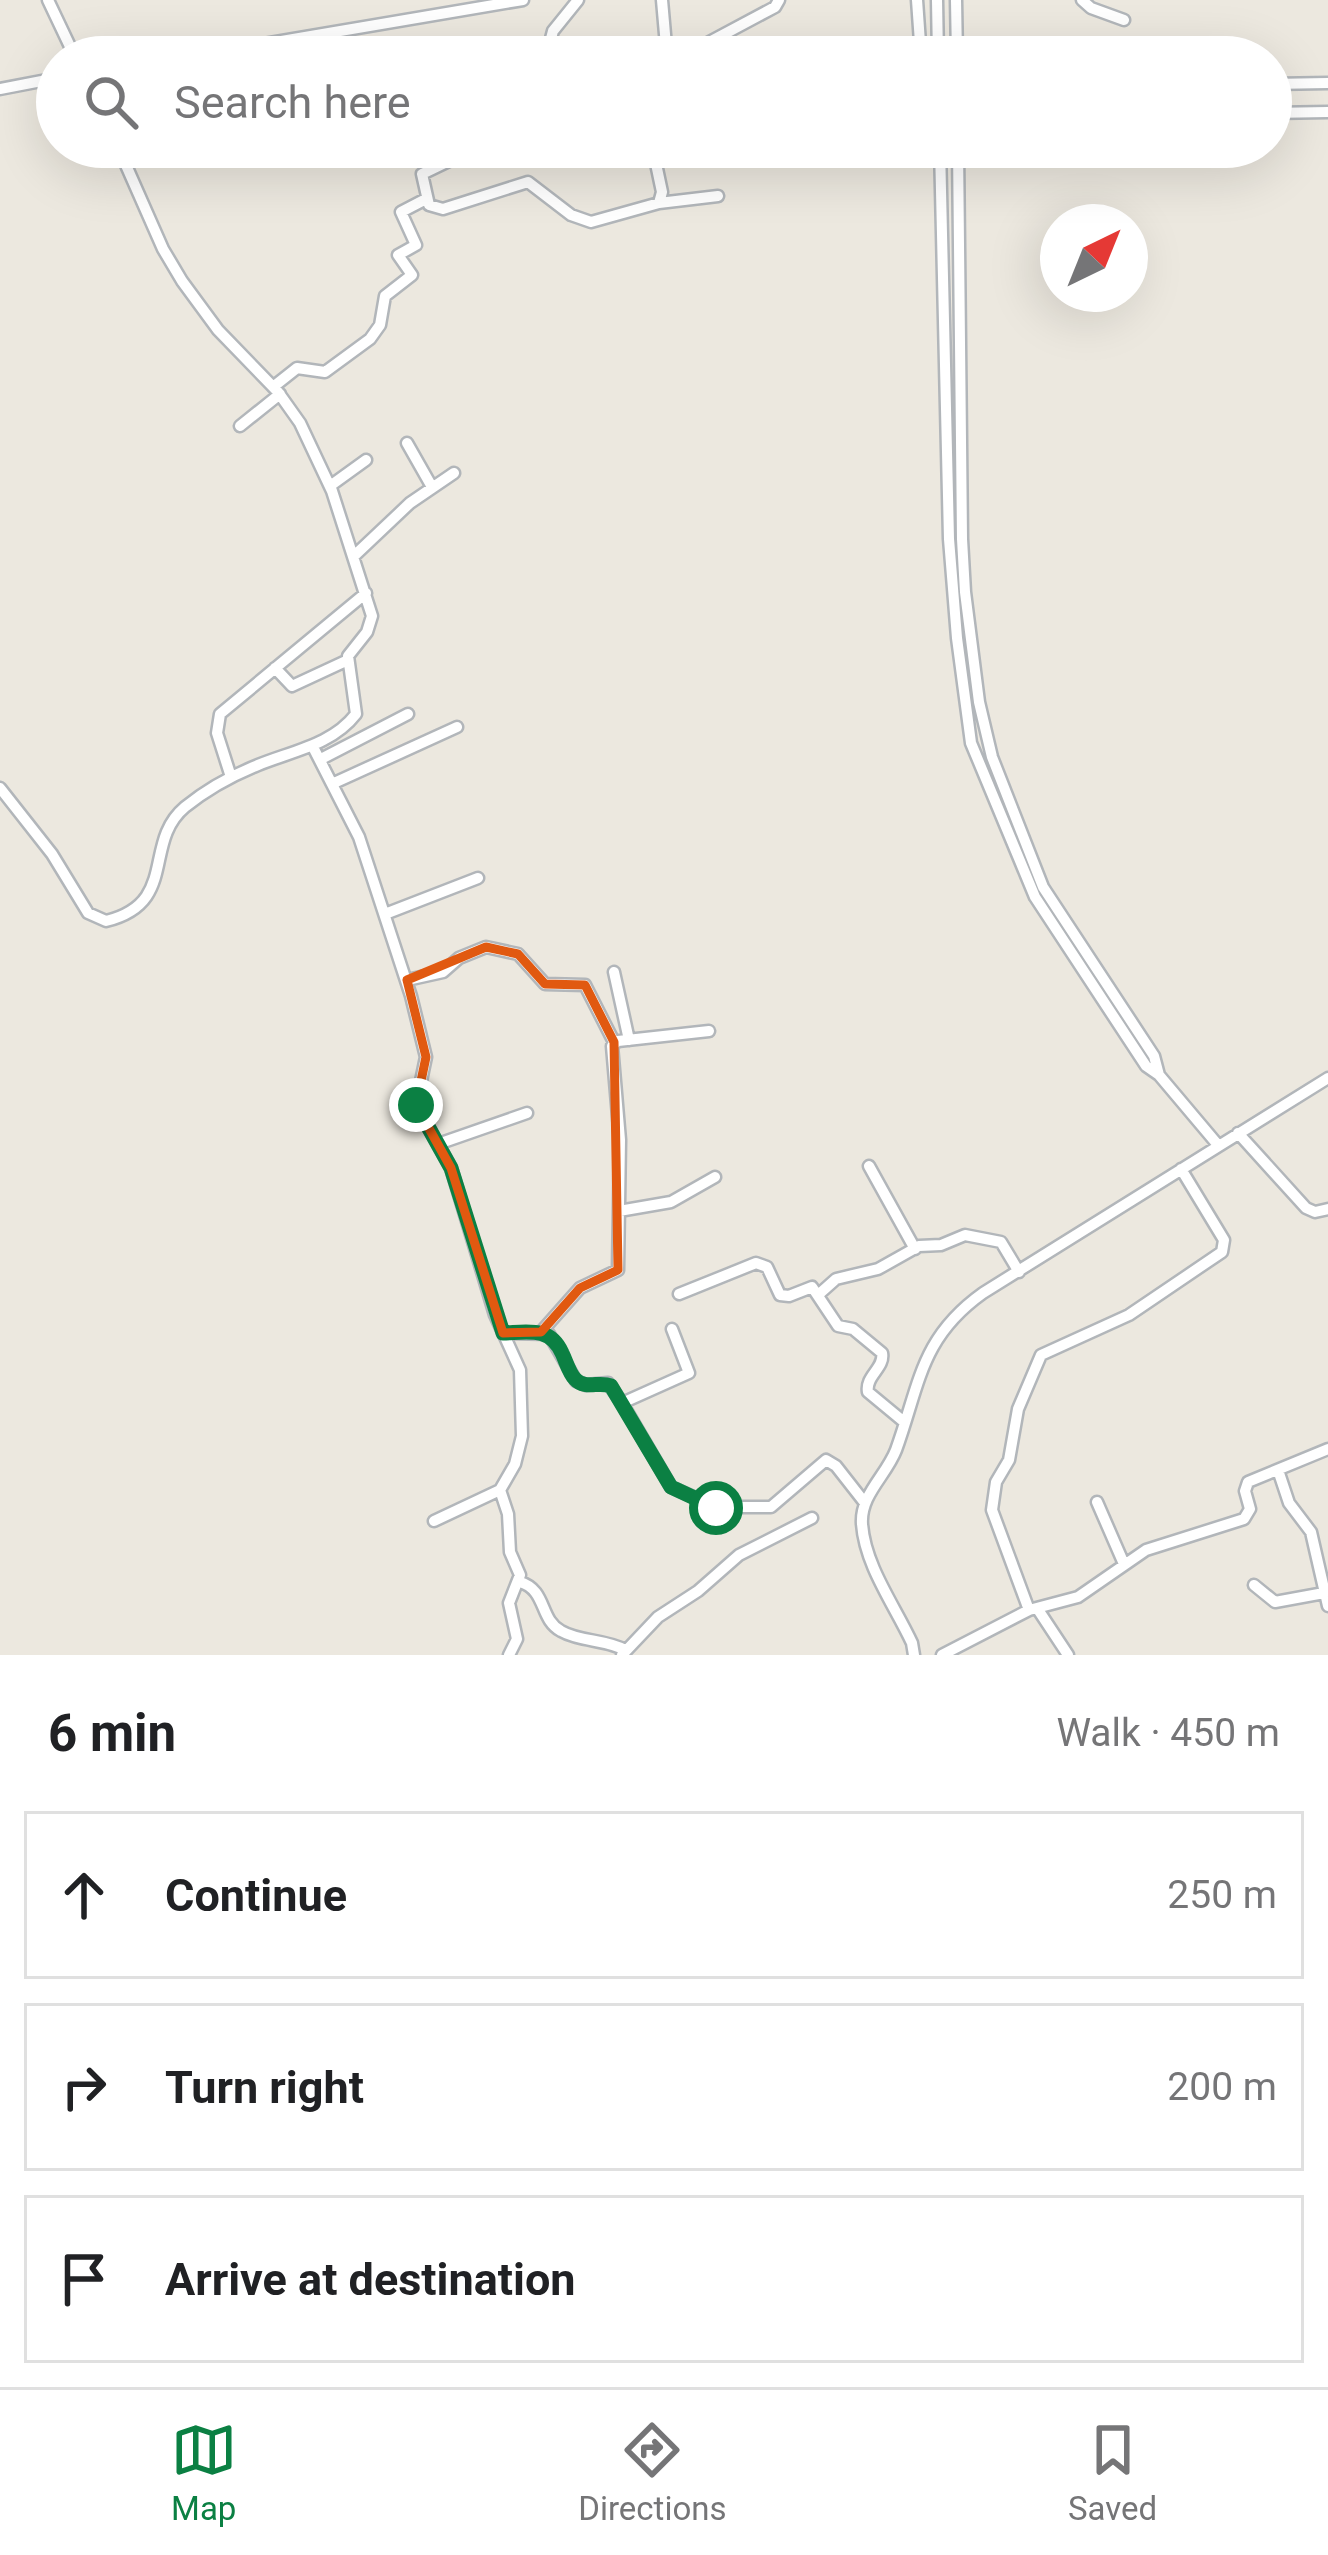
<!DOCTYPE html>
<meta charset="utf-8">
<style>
:root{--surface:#fff;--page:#f2f2f2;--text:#202124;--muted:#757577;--line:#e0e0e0;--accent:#0b8043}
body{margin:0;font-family:Roboto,sans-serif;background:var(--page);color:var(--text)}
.compass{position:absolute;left:1040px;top:204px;width:108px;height:108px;border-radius:50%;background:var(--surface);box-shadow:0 12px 48px #0002;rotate:43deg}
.stop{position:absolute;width:36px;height:36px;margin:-27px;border:9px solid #0b8043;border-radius:50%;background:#fff}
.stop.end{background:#0b8043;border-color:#fff;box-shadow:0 3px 12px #0008}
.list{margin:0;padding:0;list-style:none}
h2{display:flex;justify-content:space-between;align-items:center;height:156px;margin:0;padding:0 48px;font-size:51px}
h2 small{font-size:39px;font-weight:400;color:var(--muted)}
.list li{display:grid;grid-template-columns:78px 1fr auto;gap:36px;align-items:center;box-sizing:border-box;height:168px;margin:0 24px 24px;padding:0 24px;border:3px solid var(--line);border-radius:0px}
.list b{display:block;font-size:45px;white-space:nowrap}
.list em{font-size:39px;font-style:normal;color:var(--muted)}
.icon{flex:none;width:66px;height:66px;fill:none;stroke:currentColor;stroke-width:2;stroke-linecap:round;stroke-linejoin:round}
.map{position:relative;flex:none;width:1328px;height:1655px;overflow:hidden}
.search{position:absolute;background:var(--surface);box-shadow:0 12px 48px #0002;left:36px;right:36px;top:36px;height:132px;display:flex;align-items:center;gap:30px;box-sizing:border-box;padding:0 42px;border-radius:66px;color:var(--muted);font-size:45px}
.sheet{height:732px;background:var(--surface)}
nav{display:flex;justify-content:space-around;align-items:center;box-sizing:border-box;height:168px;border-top:3px solid var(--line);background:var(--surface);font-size:33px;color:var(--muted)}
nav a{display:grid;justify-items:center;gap:6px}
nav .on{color:var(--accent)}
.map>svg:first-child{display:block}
</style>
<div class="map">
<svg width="1328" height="1655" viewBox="0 0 1328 1655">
<rect width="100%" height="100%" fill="#ece8df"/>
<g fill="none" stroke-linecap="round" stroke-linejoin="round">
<defs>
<path id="minor" d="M48 0 75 57
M662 0 667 57
M917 0 921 57
M937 0 938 57
M956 0 957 57
M1082 0 1091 8 1124 20
M187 57 523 0
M546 57 553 31 578 0
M696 57 700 47 775 7 779 0
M1271 84 1328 83
M0 89 57 78
M1271 113 1328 112
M478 147 422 174 429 205 443 209 528 182 571 215 591 222 659 203 662 192 655 159 671 147
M940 147 949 539 957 638 971 743 1035 897 1146 1066 1159 1075 1218 1145
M958 147 962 539 965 592 979 702 992 757 1043 887 1154 1056 1159 1075
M659 203 718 196
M273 387 297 368 325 372 370 339 380 325 385 296 412 275 398 255 416 245 401 212 426 199
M240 426 280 394
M407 443 432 487
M330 486 366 460
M354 556 410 503 454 473
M275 668 292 686 348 660
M313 747 359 837 411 996 426 1057 416 1105 451 1168 495 1315 520 1370 522 1436 515 1464 500 1490 508 1514 510 1552 520 1575 509 1603 517 1639 509 1655
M321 759 408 714
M231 777 217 733 220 714 366 593
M334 783 457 727
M0 788 52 854 88 913 106 921C179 903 142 843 185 807 206 790 233 775 258 765 292 751 332 745 356 714L348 656 367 632 372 616 332 491 300 423 278 392 218 330 182 281 163 249 118 147
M385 914 478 878
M614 972 629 1040
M407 980 443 972 459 958 486 947 518 954 545 984 585 985 614 1042
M1238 1133 1306 1208 1315 1212 1328 1209
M438 1144 527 1113
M869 1166 915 1249
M619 1211 671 1202 715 1177
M679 1294 756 1263 767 1267 780 1295 789 1296 812 1287 838 1326 853 1329 882 1353C885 1368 865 1376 868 1392L903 1421
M818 1295 836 1279 878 1269 919 1246 941 1245 965 1235 1001 1242 1019 1272
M541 1332 580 1288 618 1270 620 1140 612 1046 618 1041 709 1031
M503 1333 549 1334 576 1381 586 1385 608 1383 622 1403 689 1373 672 1329
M622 1403 671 1487 716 1507H771L826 1460 836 1466 865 1503
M1278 1470 1289 1503 1311 1532 1328 1606
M1097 1502 1124 1564
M434 1521 500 1490
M520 1582C547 1590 539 1619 561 1631 580 1642 605 1639 625 1650
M1254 1585 1275 1602 1324 1593
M1037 1608 1068 1655
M1029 1610 992 1510 996 1482 1009 1460 1018 1409 1041 1355 1129 1315 1222 1252 1224 1240 1181 1169
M622 1655 658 1617 698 1591 739 1555 812 1518
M914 1655 912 1643C895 1606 865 1566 862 1524 860 1495 886 1476 896 1450 920 1384 920 1338 983 1293L1328 1078
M942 1655 1029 1610 1078 1597 1146 1550 1244 1519 1250 1509 1245 1491 1248 1482 1328 1449"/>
</defs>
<!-- minor casing -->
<use href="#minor" stroke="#b2b6ba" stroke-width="15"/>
<!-- minor -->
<use href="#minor" stroke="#fff" stroke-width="10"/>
</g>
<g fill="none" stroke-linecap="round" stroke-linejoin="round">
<!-- route -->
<path stroke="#0b8043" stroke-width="15" d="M416 1105 451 1168 503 1333C528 1332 550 1326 562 1353 566 1361 569 1373 575 1379 585 1390 599 1381 611 1386L671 1487 716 1508"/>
</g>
<!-- marked area -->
<path fill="none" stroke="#e15910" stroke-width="9" stroke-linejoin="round" d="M486 947 518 954 545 984 585 985 614 1042 618 1270 580 1288 541 1332 503 1333 451 1168 416 1105 426 1057 407 980Z"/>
</svg>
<svg class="compass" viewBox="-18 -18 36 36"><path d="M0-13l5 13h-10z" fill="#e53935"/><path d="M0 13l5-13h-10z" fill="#757577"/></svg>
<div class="stop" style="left:716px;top:1508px"></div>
<div class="stop end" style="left:416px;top:1105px"></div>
<div class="search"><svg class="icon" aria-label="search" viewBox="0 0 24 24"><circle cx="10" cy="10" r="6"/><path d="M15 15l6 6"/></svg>Search here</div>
</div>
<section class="sheet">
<h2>6 min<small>Walk · 450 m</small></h2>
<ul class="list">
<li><svg class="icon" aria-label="ahead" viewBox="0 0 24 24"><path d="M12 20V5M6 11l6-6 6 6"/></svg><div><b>Continue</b></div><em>250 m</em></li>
<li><svg class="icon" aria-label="right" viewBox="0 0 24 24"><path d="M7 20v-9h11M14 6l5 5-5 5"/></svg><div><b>Turn right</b></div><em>200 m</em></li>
<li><svg class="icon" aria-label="arrive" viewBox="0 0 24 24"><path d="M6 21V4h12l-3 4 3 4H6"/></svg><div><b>Arrive at destination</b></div></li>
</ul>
</section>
<nav>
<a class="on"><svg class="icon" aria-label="map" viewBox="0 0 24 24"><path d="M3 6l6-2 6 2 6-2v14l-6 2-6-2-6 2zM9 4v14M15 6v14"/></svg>Map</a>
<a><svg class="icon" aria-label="directions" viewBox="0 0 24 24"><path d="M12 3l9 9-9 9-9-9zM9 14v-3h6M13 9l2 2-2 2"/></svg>Directions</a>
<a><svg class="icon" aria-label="saved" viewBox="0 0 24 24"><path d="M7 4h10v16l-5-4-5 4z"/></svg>Saved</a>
</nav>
